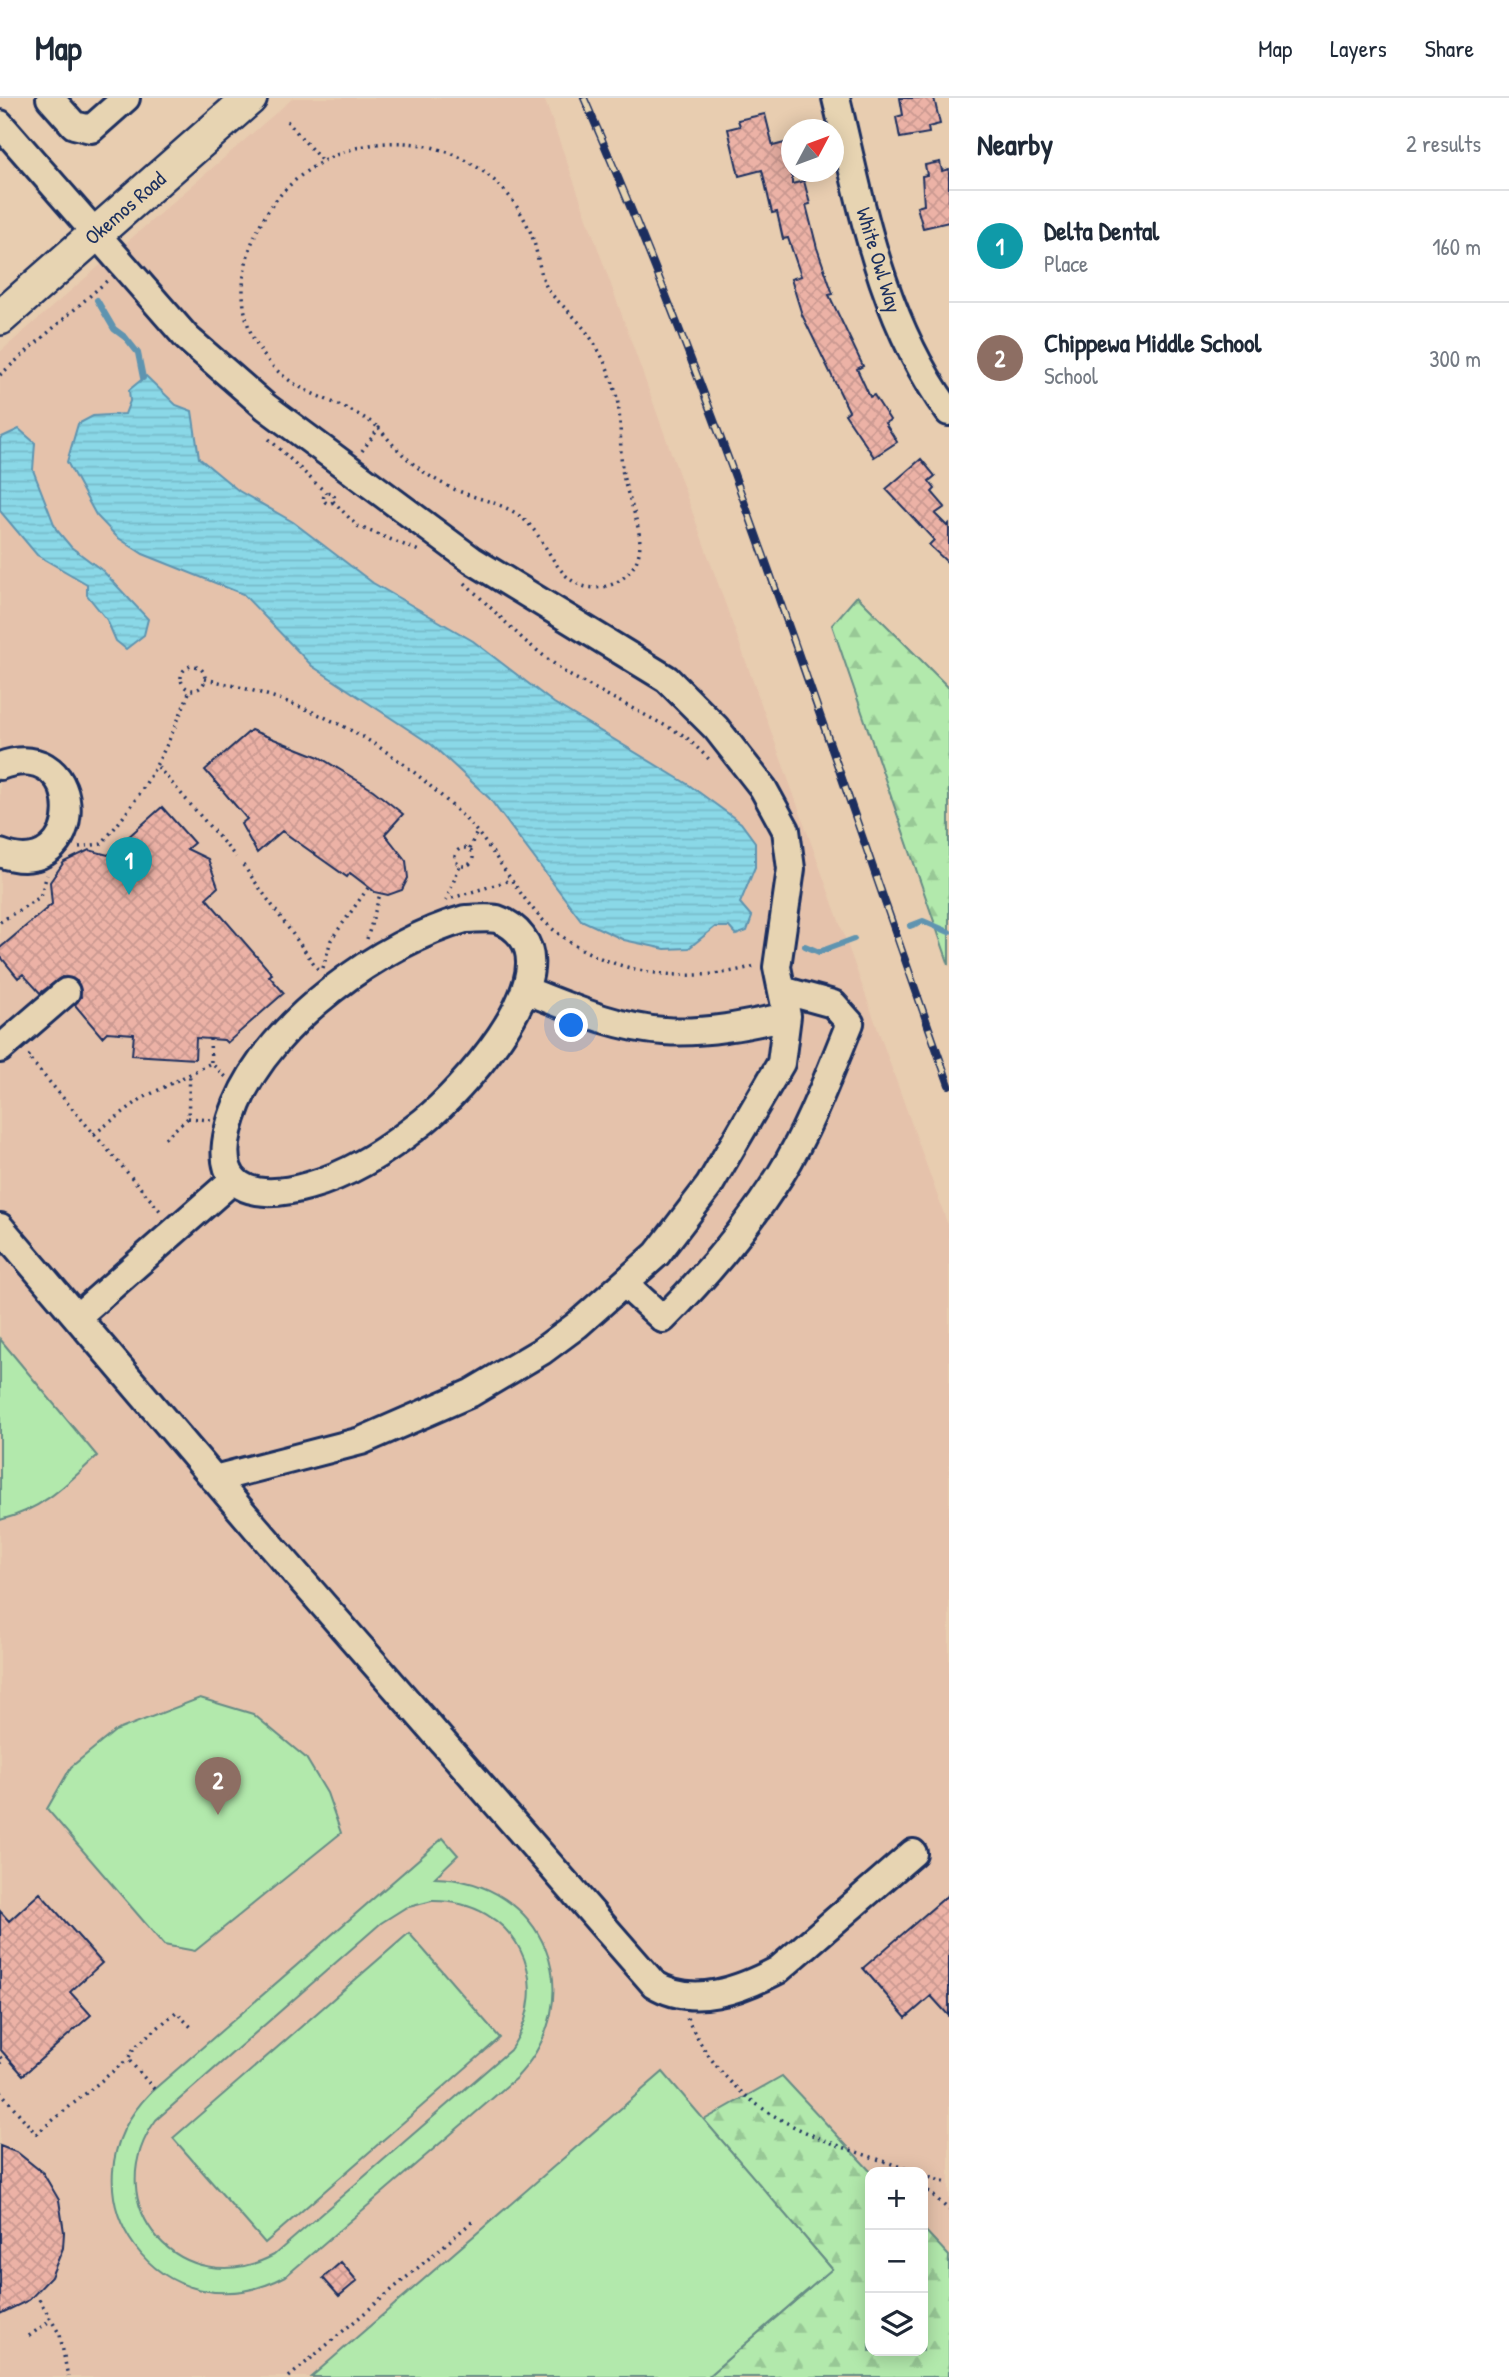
<!DOCTYPE html>
<meta charset="utf-8">
<style>
:root{--surface:#fff;--page:#f6f6f7;--text:#1f2937;--muted:#747a83;--line:#e0e1e3;--accent:#7c3aed}
body{margin:0;font-family:"Patrick Hand",sans-serif;background:var(--page);color:var(--text)}
.controls{position:absolute;right:21px;bottom:21px;display:grid;overflow:hidden;border-radius:14px;box-shadow:0 4px 18px #0003}
.controls button{width:63px;height:63px;display:grid;place-items:center;padding:0;border:0;border-bottom:2px solid var(--line);background:var(--surface);color:var(--text);font:35px sans-serif}
.compass{position:absolute;left:781px;top:21px;width:63px;height:63px;border-radius:50%;background:var(--surface);box-shadow:0 4px 18px #0003;rotate:49deg}
.you{position:absolute;left:572px;top:928px;width:24px;height:24px;margin:-18px;border:5px solid #fff;border-radius:50%;background:#1a73e8;box-shadow:0 0 0 10px #1a73e833}
.badge{display:grid;place-items:center;width:46px;height:46px;border-radius:50%;background:var(--accent);color:#fff;font-size:23px;font-weight:700}
.pin{position:absolute;translate:-50% -58px;filter:drop-shadow(0 2px 4px #0008)}
.pin::after{content:'';position:absolute;top:37px;width:24px;height:21px;background:inherit;clip-path:polygon(0 0,100% 0,50% 100%)}
.list{margin:0;padding:0;list-style:none}
h2{display:flex;justify-content:space-between;align-items:center;height:91px;margin:0;padding:0 28px;font-size:30px}
h2 small{font-size:23px;font-weight:400;color:var(--muted)}
.list li{display:grid;grid-template-columns:46px 1fr auto;gap:21px;align-items:center;box-sizing:border-box;height:112px;padding:0 28px;border-top:2px solid var(--line)}
.list b{display:block;font-size:26px;white-space:nowrap}
.list p{margin:0;font-size:23px;white-space:nowrap;color:var(--muted)}
.list em{font-size:23px;font-style:normal;color:var(--muted)}
.icon{flex:none;width:38px;height:38px;fill:none;stroke:currentColor;stroke-width:2;stroke-linecap:round;stroke-linejoin:round}
.map{position:relative;flex:none;width:949px;height:2279px;overflow:hidden}
header{display:flex;align-items:center;gap:42px;box-sizing:border-box;height:98px;padding:0 35px;background:var(--surface);border-bottom:2px solid var(--line)}
header strong{font-size:33px}
nav{display:flex;gap:38px;margin-inline-start:auto;font-size:24px}
main{display:flex}
aside{flex:1;background:var(--surface)}
.map>svg:first-child{display:block}
</style>
<header>
<strong>Map</strong>
<nav><a>Map</a><a>Layers</a><a>Share</a></nav>
</header>
<main>
<div class="map">
<svg width="949" height="2279" viewBox="0 0 949 2279">
<defs>
<pattern id="forest-firs" width="22" height="20" patternUnits="userSpaceOnUse" patternTransform="scale(1.75)"><rect width="22" height="20" fill="#b2e9ac"/><path d="M5 1l3.5 6h-7zM16 11l3.5 6h-7z" fill="#98c896"/></pattern>
<pattern id="water-rules" width="6" height="5" patternUnits="userSpaceOnUse" patternTransform="scale(1.75)"><rect width="6" height="5" fill="#8ad8e7"/><path d="M0 2.5h6" fill="none" stroke="#76bac9"/></pattern>
<pattern id="building-cross-hatch" width="8" height="8" patternUnits="userSpaceOnUse" patternTransform="scale(1.75)"><rect width="8" height="8" fill="#ecb2a6"/><path d="M0 0l8 8M0 8l8-8" fill="none" stroke="#ca9991"/></pattern>
</defs>
<rect width="100%" height="100%" fill="#e8cdb0"/>
<filter id="ink" filterUnits="userSpaceOnUse"><feTurbulence type="fractalNoise" baseFrequency=".0143" numOctaves="2"/><feDisplacementMap in="SourceGraphic" scale="14" xChannelSelector="R" yChannelSelector="G"/><feConvolveMatrix kernelMatrix="1 2 1 2 8 2 1 2 1" color-interpolation-filters="sRGB"/></filter>
<g filter="url(#ink)">
<!-- built -->
<path fill="#e5c2ab" fill-rule="evenodd" d="M293 0H544L949 1130V2279H0V254ZM870 2074H923V2253H870Z"/>
<!-- forest -->
<path fill="url(#forest-firs)" stroke="#668c85" stroke-width="2" d="M857 498 949 590V867L832 527Z
M782 1978 871 2074 870 2253H923V2130L949 2158V2279H707L832 2171 704 2022Z"/>
<!-- garden -->
<path fill="#b2e9ac" stroke="#668c85" stroke-width="2" fill-rule="evenodd" d="M0 1241 97 1358C65 1388 43 1411 0 1422Z
M200 1600 253 1616 306 1660 327 1695 341 1735 195 1853 164 1847 47 1711 71 1669 115 1633Z
M443 1740 458 1757 434 1780C546 1782 592 1900 516 1980L286 2178C162 2244 52 2094 151 1994ZM432 1803C516 1802 557 1884 510 1952L274 2157C182 2206 95 2107 156 2022L381 1825 405 1810Z
M409 1835 500 1940 265 2145 173 2040Z
M663 1974 832 2171 707 2279H311Z"/>
<!-- water -->
<path fill="url(#water-rules)" stroke="#5e94b0" stroke-width="2" d="M146 278 176 307 192 313 199 360 239 393 293 424 373 485 473 543 554 605 689 687 741 725 755 744V769L740 805 752 819 747 833 736 837 729 829H715L689 850 665 851 624 842 581 822 489 700 432 647 312 568 243 496 143 456 117 439 96 417 67 364 78 326 93 318 125 316 130 303 129 292Z
M19 331 35 345 33 372 56 431 71 449 103 473 148 521 144 537 126 551 116 543 107 522 87 497V486L37 457 0 413V340Z"/>
<g fill="none" stroke-linecap="round" stroke-linejoin="round">
<!-- stream -->
<path stroke="#5e94b0" stroke-width="6" d="M97 202 114 231 126 240 138 255 143 280
M910 828 923 823 949 834
M805 848 819 854 854 841"/>
</g>
<!-- building -->
<path fill="url(#building-cross-hatch)" stroke="#1b2f5e" stroke-width="2" d="M900 0H934L940 26 928 29 929 35 900 40 896 19 903 17Z
M765 16 773 48 792 43V86L804 83 810 106 806 107 817 150 833 196 829 197 863 268 857 271 870 299 874 297 890 322 885 325 897 344 874 359 845 316 849 313 802 217 791 181 801 178 788 140 783 141 777 114 772 115 762 72 739 78 728 31 740 28 738 22Z
M940 64 942 73 949 71V124L923 130 917 109 924 107 922 78 927 77 925 67Z
M921 361 935 378 929 383 935 391 932 394 945 409 935 416 947 428 949 426V466L929 447 934 442 886 391Z
M251 632 319 659 373 692 403 716 385 736 406 763 408 780 402 792 388 797 375 794 350 775 347 779 282 733 257 755 241 726 247 721 205 672Z
M162 709 194 745 187 751 208 761 218 789 206 800 272 876 269 878 284 895 227 945 224 942 196 940 195 961 132 957 134 936 107 934 102 939 75 907 81 899 77 883 62 879 40 895 23 876 18 880 0 858V850L52 806 50 784 64 764 89 752 108 757Z
M40 1795 102 1865 70 1894 91 1917 23 1977 0 1951V1813L9 1823Z
M949 1796V1918L931 1898 906 1920 863 1870Z
M0 2048 18 2055 43 2075 59 2102 64 2134 63 2150 51 2179 29 2202 0 2216Z
M341 2164 357 2183 339 2198 323 2180Z"/>
<g fill="none" stroke-linecap="round" stroke-linejoin="round">
<defs>
<path id="minor" d="M50 0 74 27 91 31 126 0
M836 0C862 109 881 221 949 314
M0 26 187 240 266 309 472 462 667 581 716 630 763 690 786 732 791 771 777 869 787 918 781 965 709 1088 657 1156 577 1227 542 1253 471 1295 361 1343 214 1381
M0 668C90 635 88 789 0 755
M465 821C475 821 487 819 497 821 506 824 516 831 522 839 559 887 459 995 424 1023 405 1038 383 1054 363 1065 297 1102 190 1123 237 1006 270 924 382 844 465 821Z
M525 892C569 909 616 930 664 933 704 936 748 927 787 918
M0 951 66 894
M0 1129 257 1431 654 1886C693 1910 740 1892 778 1872L913 1755
M625 1186 663 1221C707 1177 748 1128 781 1076 810 1029 829 976 850 925L833 906 782 892
M77 1219 234 1081"/>
<path id="major" d="M0 220 250 0"/>
</defs>
<!-- minor casing -->
<use href="#minor" stroke="#1b2f5e" stroke-width="32"/>
<!-- major casing -->
<use href="#major" stroke="#1b2f5e" stroke-width="38"/>
<!-- path -->
<path stroke="#1b2f5e" stroke-width="3.5" stroke-dasharray="2 5" stroke-linecap="butt" d="M287 23 321 62
M0 277 109 181
M269 341 326 395
M362 353 379 330C401 358 427 381 461 394 481 402 503 405 521 419 546 438 552 475 580 487 592 492 606 490 617 484 663 456 626 408 622 370 619 339 623 310 611 280 603 257 590 236 574 219 565 209 554 201 547 190 541 178 539 165 536 152 532 133 522 115 510 99 428 0 269 44 245 170 240 198 244 228 260 252 292 301 339 298 379 330
M323.5 400a5.5 5.5 0 1 1 11 0a5.5 5.5 0 1 1-11 0Z
M333 403 357 428 419 453
M465 485 525 543 567 576 685 638 712 664
M181 580a12 12 0 1 1 24 0a12 12 0 1 1-24 0Z
M205 581C288 598 365 630 429 687 446 702 464 718 478 735 499 761 516 792 538 817 592 875 682 889 755 868
M158 669 236 759
M79 749 101 746C143 699 168 650 190 592
M455 759a9 9 0 1 1 18 0a9 9 0 1 1-18 0Z
M469 751 477 734
M243 767 320 874
M452 800 511 782
M446 803 460 767
M0 824 40 799 47 777
M367 841 380 796
M323 870 331 842 368 790
M210 941 211 965 226 979
M30 957 28 959 162 1115
M188 1020 211 1022
M94 1036 141 1001 211 965
M165 1040 188 1020 190 975
M687 1920C735 2022 817 2040 916 2074
M0 1959 3 1962 0 1965
M154 1991 128 1961 134 1950 176 1914 192 1930
M0 1993 36 2036 128 1961
M923 2077 949 2086
M923 2088 949 2112
M39 2201 60 2237 68 2279
M29 2238 51 2222
M289 2279 473 2123"/>
<!-- minor -->
<use href="#minor" stroke="#e7d4b2" stroke-width="26"/>
<!-- major -->
<use href="#major" stroke="#e7d4b2" stroke-width="33"/>
<defs>
<path id="rail" d="M584 0C724 319 832 658 949 987"/>
</defs>
<!-- rail casing -->
<use href="#rail" stroke="#1b2f5e" stroke-width="8"/>
<!-- rail -->
<use href="#rail" stroke="#e7d4b2" stroke-width="5" stroke-dasharray="16" stroke-linecap="butt"/>
</g>
</g>
<g text-anchor="middle" dominant-baseline="central" stroke-width="5" stroke-linejoin="round" paint-order="stroke">
<!-- street labels -->
<g font-size="21" fill="#1b2f5e" stroke="#e7d4b2">
<text transform="translate(125 110) rotate(-41)">Okemos Road</text>
<text transform="translate(879 162) rotate(73)">White Owl Way</text>
</g>
</g>
</svg>
<div class="controls">
<button>+</button>
<button>−</button>
<button><svg class="icon" aria-label="layers" viewBox="0 0 24 24"><path d="M12 4l9 5-9 5-9-5zM3 14l9 5 9-5"/></svg></button>
</div>
<svg class="compass" viewBox="-18 -18 36 36"><path d="M0-13l5 13h-10z" fill="#e53935"/><path d="M0 13l5-13h-10z" fill="#747a83"/></svg>
<div class="you"></div>
<div class="pin badge" style="left:129px;top:797px;background:#0f9aa8">1</div>
<div class="pin badge" style="left:218px;top:1717px;background:#8d6e63">2</div>
</div>
<aside>
<h2>Nearby<small>2 results</small></h2>
<ul class="list">
<li><span class="badge" style="background:#0f9aa8">1</span><div><b>Delta Dental</b><p>Place</p></div><em>160 m</em></li>
<li><span class="badge" style="background:#8d6e63">2</span><div><b>Chippewa Middle School</b><p>School</p></div><em>300 m</em></li>
</ul>
</aside>
</main>
